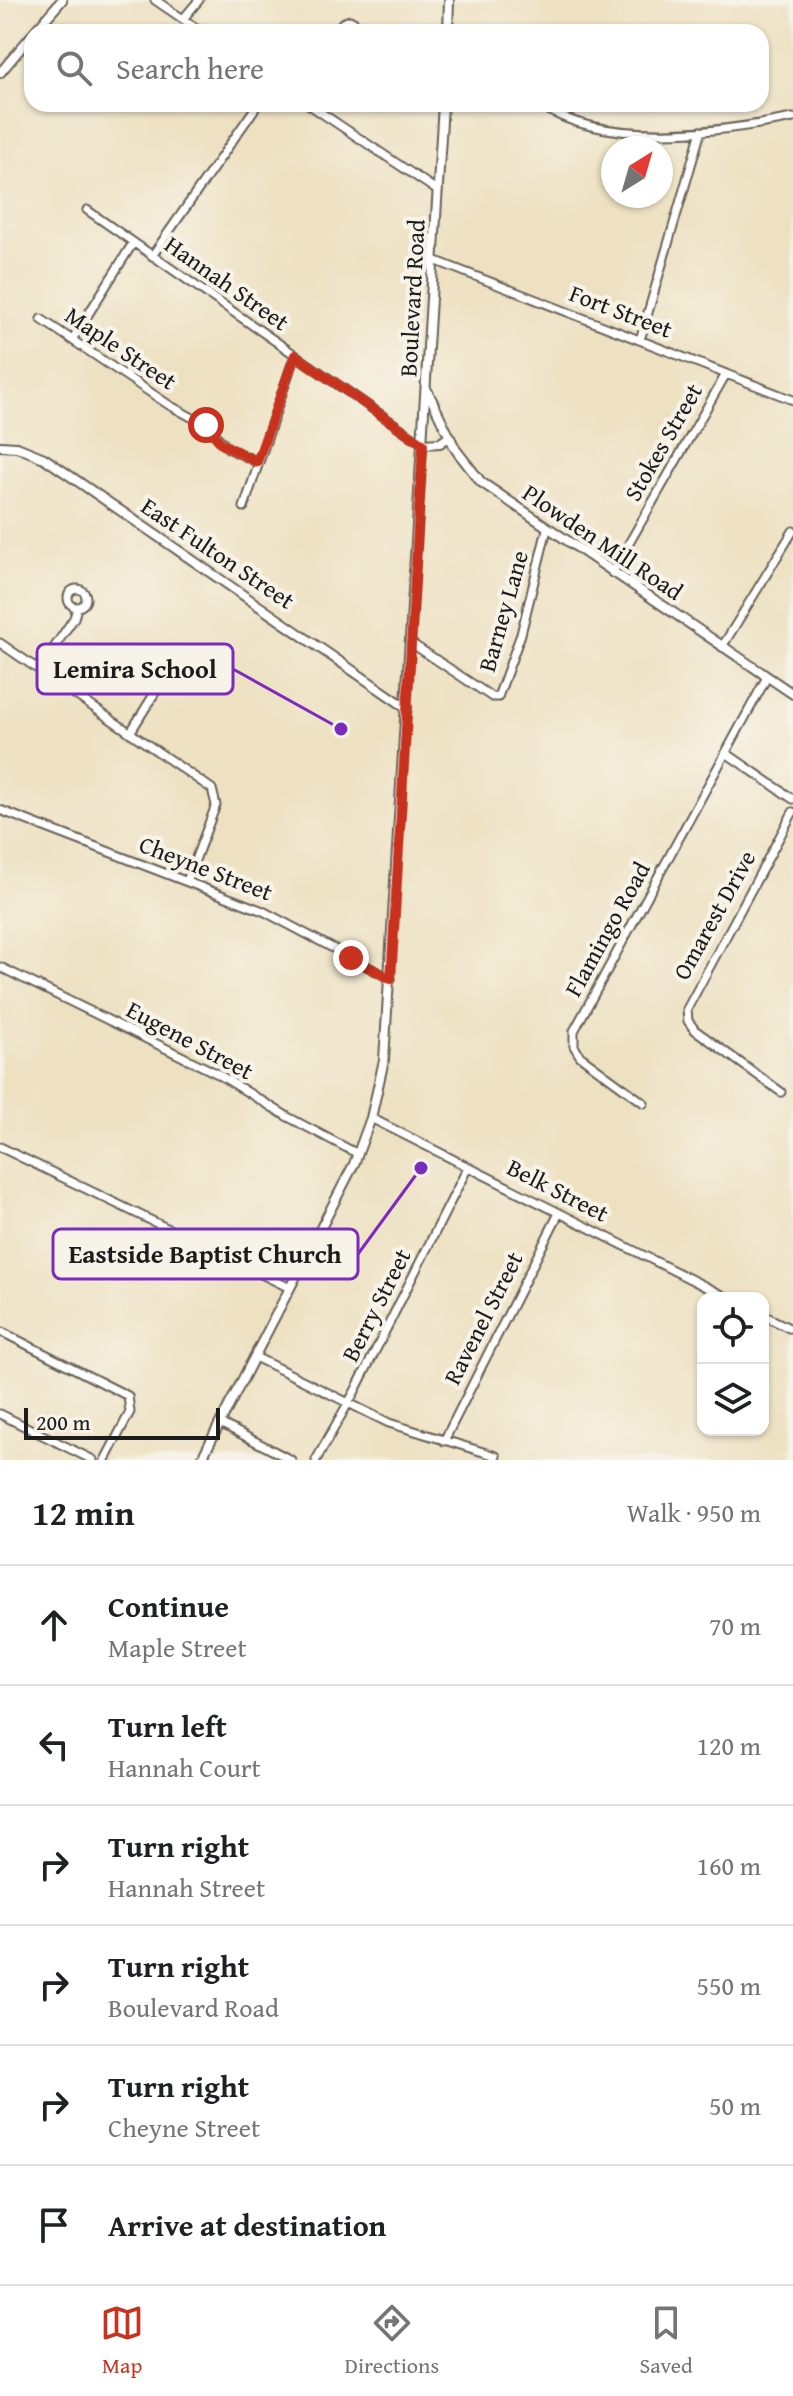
<!DOCTYPE html>
<meta charset="utf-8">
<style>
:root{--surface:#fff;--page:#f2f2f2;--text:#202124;--muted:#757577;--line:#e0e0e0;--accent:#c8321e}
body{margin:0;font-family:"Gentium Book Plus",serif;background:var(--page);color:var(--text)}
.controls{position:absolute;right:24px;bottom:24px;display:grid;overflow:hidden;border-radius:16px;box-shadow:0 2px 6px #0004}
.controls button{width:72px;height:72px;display:grid;place-items:center;padding:0;border:0;border-bottom:2px solid var(--line);background:var(--surface);color:var(--text);font:40px sans-serif}
.compass{position:absolute;left:601px;top:136px;width:72px;height:72px;border-radius:50%;background:var(--surface);box-shadow:0 2px 6px #0004;rotate:37deg}
.scale{position:absolute;left:24px;bottom:20px;width:196px;box-sizing:border-box;padding-left:8px;border:4px solid #1c1c1c;border-top:0;font-size:22px;line-height:28px;white-space:nowrap;color:#1c1c1c;-webkit-text-stroke:6px #f7f3e8;paint-order:stroke}
.stop{position:absolute;width:24px;height:24px;margin:-18px;border:6px solid #c8321e;border-radius:50%;background:#fff}
.stop.end{background:#c8321e;border-color:#fff;box-shadow:0 2px 8px #0008}
.list{margin:0;padding:0;list-style:none}
h2{display:flex;justify-content:space-between;align-items:center;height:104px;margin:0;padding:0 32px;font-size:34px}
h2 small{font-size:26px;font-weight:400;color:var(--muted)}
.list li{display:grid;grid-template-columns:52px 1fr auto;gap:24px;align-items:center;box-sizing:border-box;height:120px;padding:0 32px;border-top:2px solid var(--line)}
.list b{display:block;font-size:30px;white-space:nowrap}
.list p{margin:0;font-size:26px;white-space:nowrap;color:var(--muted)}
.list em{font-size:26px;font-style:normal;color:var(--muted)}
.icon{flex:none;width:44px;height:44px;fill:none;stroke:currentColor;stroke-width:2;stroke-linecap:round;stroke-linejoin:round}
.map{position:relative;flex:none;width:793px;height:1460px;overflow:hidden}
.search{position:absolute;background:var(--surface);box-shadow:0 2px 6px #0004;left:24px;right:24px;top:24px;height:88px;display:flex;align-items:center;gap:20px;box-sizing:border-box;padding:0 28px;border-radius:24px;color:var(--muted);font-size:30px}
.sheet{height:824px;background:var(--surface)}
nav{display:flex;justify-content:space-around;align-items:center;box-sizing:border-box;height:112px;border-top:2px solid var(--line);background:var(--surface);font-size:22px;color:var(--muted)}
nav a{display:grid;justify-items:center;gap:4px}
nav .on{color:var(--accent)}
.map>svg:first-child{display:block}
</style>
<div class="map">
<svg width="793" height="1460" viewBox="0 0 793 1460">
<rect width="100%" height="100%" fill="#f7f3e8"/>
<filter id="ink" filterUnits="userSpaceOnUse"><feTurbulence type="fractalNoise" baseFrequency=".0125" numOctaves="2"/><feDisplacementMap in="SourceGraphic" scale="16" xChannelSelector="R" yChannelSelector="G"/><feConvolveMatrix kernelMatrix="1 2 1 2 8 2 1 2 1" color-interpolation-filters="sRGB"/></filter>
<filter id="wash" filterUnits="userSpaceOnUse"><feTurbulence type="fractalNoise" baseFrequency=".006" numOctaves="4" result="noise"/><feDisplacementMap in="SourceGraphic" scale="32" xChannelSelector="R" yChannelSelector="G"/><feGaussianBlur stdDeviation="1.8" result="paint"/><feColorMatrix in="noise" values="0 0 0 0 0 0 0 0 0 0 0 0 0 0 0 0 0 1.4 0 .05"/><feComposite in="paint" operator="in"/></filter>
<g filter="url(#wash)">
<rect width="100%" height="100%" fill="#eee1c2"/>
</g>
<g filter="url(#ink)">
<g fill="none" stroke-linecap="round" stroke-linejoin="round">
<defs>
<path id="minor" d="M155 0 202 32
M183 19 199 0
M338 32 342 23 350 20 355 23 353 32
M308 104 438 191
M539 104C603 149 721 132 793 118
M87 210 423 444
M152 256 258 104
M434 260 793 400
M41 319 169 405 206 425 228 448 257 462
M72 340 133 243
M640 340 701 131
M244 507 295 355
M612 573 726 374
M68 598a9 9 0 1 1 18 0a9 9 0 1 1-18 0Z
M0 643 212 789 216 805 187 881
M411 643 492 697H498L521 634 547 529
M722 647 793 531
M160 661a9 9 0 1 1 18 0a9 9 0 1 1-18 0Z
M39 670 74 618 77 608
M130 733 169 670
M726 753 793 799
M0 810 263 911 391 979
M0 967 218 1074 288 1117 358 1154
M781 1092 695 1030 688 1021 687 1009 793 812
M644 1103 580 1056 574 1046V1031L767 677
M371 1118 728 1298
M0 1147 290 1288
M763 1315 789 1328
M0 1331 128 1396 130 1412 105 1460
M255 1357 389 1423 496 1456
M0 1414 93 1460
M220 1423 291 1460
M444 1441 559 1213
M316 1460 355 1391 468 1167"/>
<path id="tertiary" d="M34 32 62 0
M448 32 449 0
M0 73 32 35
M427 390 456 450 481 482 793 694
M423 444 440 443 449 437
M0 446 17 447 44 458 407 708
M201 1460 354 1164 371 1118 384 1060 443 104"/>
</defs>
<!-- minor casing -->
<use href="#minor" stroke="#666156" stroke-width="11"/>
<!-- tertiary casing -->
<use href="#tertiary" stroke="#666156" stroke-width="12"/>
<!-- minor -->
<use href="#minor" stroke="#fff" stroke-width="7"/>
<!-- tertiary -->
<use href="#tertiary" stroke="#fff" stroke-width="8"/>
</g>
</g>
<g fill="none" stroke-linecap="round" stroke-linejoin="round" filter="url(#ink)">
<!-- route -->
<path stroke="#c8321e" stroke-width="10" d="M206 425 222 444 257 462 295 355 423 444 391 979 351 958"/>
</g>
<g text-anchor="middle" dominant-baseline="central" stroke-width="8" stroke-linejoin="round" paint-order="stroke">
<!-- street labels -->
<g font-size="24" fill="#1c1c1c" stroke="#f7f3e8">
<text transform="translate(227 283) rotate(35)">Hannah Street</text>
<text transform="translate(412 298) rotate(-87)">Boulevard Road</text>
<text transform="translate(621 311) rotate(21)">Fort Street</text>
<text transform="translate(121 348) rotate(34)">Maple Street</text>
<text transform="translate(663 442) rotate(-60)">Stokes Street</text>
<text transform="translate(603 542) rotate(34)">Plowden Mill Road</text>
<text transform="translate(218 553) rotate(34)">East Fulton Street</text>
<text transform="translate(503 611) rotate(-74)">Barney Lane</text>
<text transform="translate(206 868) rotate(21)">Cheyne Street</text>
<text transform="translate(714 915) rotate(-61)">Omarest Drive</text>
<text transform="translate(607 929) rotate(-61)">Flamingo Road</text>
<text transform="translate(190 1040) rotate(28)">Eugene Street</text>
<text transform="translate(558 1190) rotate(27)">Belk Street</text>
<text transform="translate(376 1305) rotate(-63)">Berry Street</text>
<text transform="translate(483 1318) rotate(-63)">Ravenel Street</text>
</g>
</g>
<!-- callouts -->
<path fill="none" stroke="#7b2cbf" stroke-width="3" d="M341 729L233 669M421 1168L358 1254"/>
<g fill="#7b2cbf" stroke="#f7f3e8" stroke-width="3">
<circle cx="341" cy="729" r="8"/>
<circle cx="421" cy="1168" r="8"/>
</g>
<g fill="#f7f3e8" stroke="#7b2cbf" stroke-width="3">
<rect x="37" y="644" width="196" height="50" rx="8"/>
<rect x="53" y="1229" width="305" height="50" rx="8"/>
</g>
<g font-size="26" text-anchor="middle" font-weight="bold" fill="#1c1c1c">
<text x="135" y="678">Lemira School</text>
<text x="205" y="1263">Eastside Baptist Church</text>
</g>
</svg>
<div class="controls">
<button><svg class="icon" aria-label="locate" viewBox="0 0 24 24"><circle cx="12" cy="12" r="6"/><path d="M12 2v4M12 18v4M2 12h4M18 12h4"/></svg></button>
<button><svg class="icon" aria-label="layers" viewBox="0 0 24 24"><path d="M12 4l9 5-9 5-9-5zM3 14l9 5 9-5"/></svg></button>
</div>
<svg class="compass" viewBox="-18 -18 36 36"><path d="M0-13l5 13h-10z" fill="#e53935"/><path d="M0 13l5-13h-10z" fill="#757577"/></svg>
<div class="scale">200 m</div>
<div class="stop" style="left:206px;top:425px"></div>
<div class="stop end" style="left:351px;top:958px"></div>
<div class="search"><svg class="icon" aria-label="search" viewBox="0 0 24 24"><circle cx="10" cy="10" r="6"/><path d="M15 15l6 6"/></svg>Search here</div>
</div>
<section class="sheet">
<h2>12 min<small>Walk · 950 m</small></h2>
<ul class="list">
<li><svg class="icon" aria-label="ahead" viewBox="0 0 24 24"><path d="M12 20V5M6 11l6-6 6 6"/></svg><div><b>Continue</b><p>Maple Street</p></div><em>70 m</em></li>
<li><svg class="icon" aria-label="left" viewBox="0 0 24 24"><path d="M17 20v-9H6M10 6l-5 5 5 5"/></svg><div><b>Turn left</b><p>Hannah Court</p></div><em>120 m</em></li>
<li><svg class="icon" aria-label="right" viewBox="0 0 24 24"><path d="M7 20v-9h11M14 6l5 5-5 5"/></svg><div><b>Turn right</b><p>Hannah Street</p></div><em>160 m</em></li>
<li><svg class="icon" aria-label="right" viewBox="0 0 24 24"><path d="M7 20v-9h11M14 6l5 5-5 5"/></svg><div><b>Turn right</b><p>Boulevard Road</p></div><em>550 m</em></li>
<li><svg class="icon" aria-label="right" viewBox="0 0 24 24"><path d="M7 20v-9h11M14 6l5 5-5 5"/></svg><div><b>Turn right</b><p>Cheyne Street</p></div><em>50 m</em></li>
<li><svg class="icon" aria-label="arrive" viewBox="0 0 24 24"><path d="M6 21V4h12l-3 4 3 4H6"/></svg><div><b>Arrive at destination</b></div></li>
</ul>
</section>
<nav>
<a class="on"><svg class="icon" aria-label="map" viewBox="0 0 24 24"><path d="M3 6l6-2 6 2 6-2v14l-6 2-6-2-6 2zM9 4v14M15 6v14"/></svg>Map</a>
<a><svg class="icon" aria-label="directions" viewBox="0 0 24 24"><path d="M12 3l9 9-9 9-9-9zM9 14v-3h6M13 9l2 2-2 2"/></svg>Directions</a>
<a><svg class="icon" aria-label="saved" viewBox="0 0 24 24"><path d="M7 4h10v16l-5-4-5 4z"/></svg>Saved</a>
</nav>
